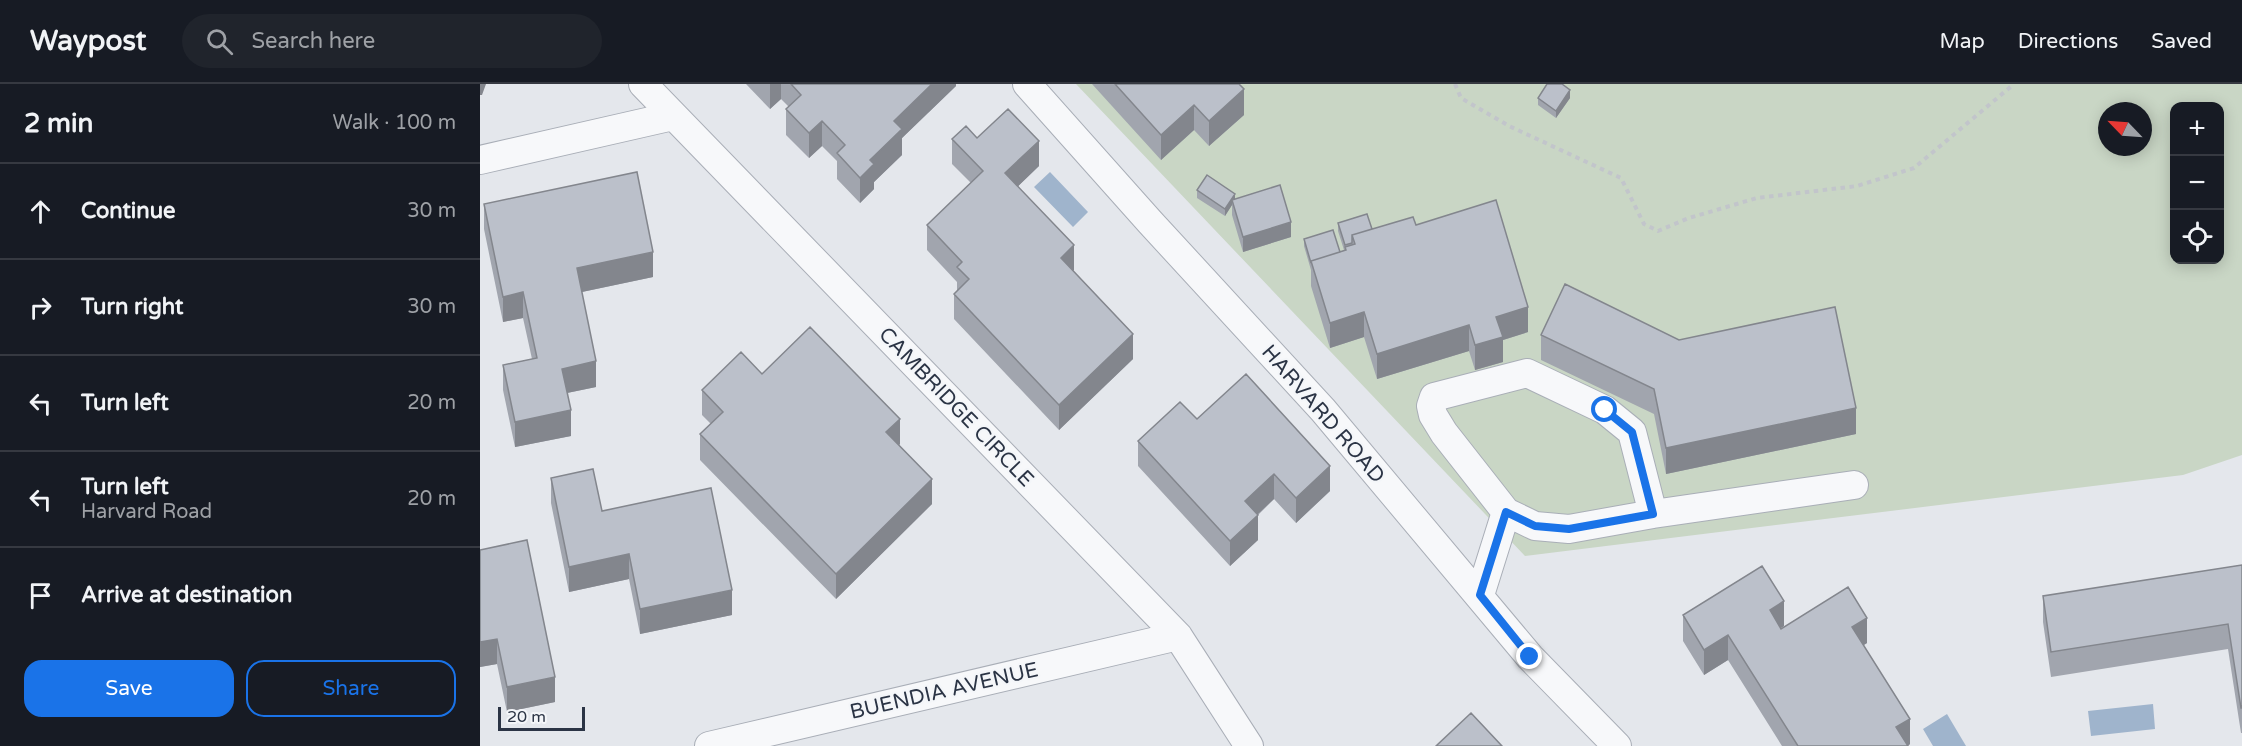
<!DOCTYPE html>
<meta charset="utf-8">
<style>
:root{--surface:#171b24;--page:#20242c;--text:#f1f3f6;--muted:#9ea1a6;--line:#363941;--accent:#1a73e8}
body{margin:0;font-family:"Varela Round",sans-serif;background:var(--page);color:var(--text)}
.controls{position:absolute;right:18px;top:18px;display:grid;overflow:hidden;border-radius:12px;box-shadow:0 3px 15px #0003}
.controls button{width:54px;height:54px;display:grid;place-items:center;padding:0;border:0;border-bottom:2px solid var(--line);background:var(--surface);color:var(--text);font:30px sans-serif}
.compass{position:absolute;left:1618px;top:18px;width:54px;height:54px;border-radius:50%;background:var(--surface);box-shadow:0 3px 15px #0003;rotate:295deg}
.scale{position:absolute;left:18px;bottom:15px;width:87px;box-sizing:border-box;padding-left:6px;border:3px solid #2b3445;border-top:0;font-size:16px;line-height:21px;white-space:nowrap;color:#2b3445;-webkit-text-stroke:4px #f4f6f9;paint-order:stroke}
.stop{position:absolute;width:18px;height:18px;margin:-14px;border:4px solid #1a73e8;border-radius:50%;background:#fff}
.stop.end{background:#1a73e8;border-color:#fff;box-shadow:0 2px 6px #0008}
.list{margin:0;padding:0;list-style:none}
h2{display:flex;justify-content:space-between;align-items:center;height:78px;margin:0;padding:0 24px;font-size:26px}
h2 small{font-size:20px;font-weight:400;color:var(--muted)}
.list li{display:grid;grid-template-columns:39px 1fr auto;gap:18px;align-items:center;box-sizing:border-box;height:96px;padding:0 24px;border-top:2px solid var(--line)}
.list b{display:block;font-size:22px;white-space:nowrap}
.list p{margin:0;font-size:20px;white-space:nowrap;color:var(--muted)}
.list em{font-size:20px;font-style:normal;color:var(--muted)}
.actions{display:flex;gap:12px;padding:18px 24px}
.actions a{flex:1;padding:14px 0;border:2px solid var(--accent);border-radius:18px;text-align:center;font-size:21px;color:var(--accent)}
.actions .main{background:var(--accent);color:#fff}
.icon{flex:none;width:33px;height:33px;fill:none;stroke:currentColor;stroke-width:2;stroke-linecap:round;stroke-linejoin:round}
.map{position:relative;flex:none;width:1762px;height:662px;overflow:hidden}
header{display:flex;align-items:center;gap:36px;box-sizing:border-box;height:84px;padding:0 30px;background:var(--surface);border-bottom:2px solid var(--line)}
header strong{font-size:28px}
nav{display:flex;gap:33px;margin-inline-start:auto;font-size:21px}
.search{width:420px;height:54px;background:var(--page);display:flex;align-items:center;gap:15px;box-sizing:border-box;padding:0 21px;border-radius:33px;color:var(--muted);font-size:22px}
main{display:flex}
aside{flex:1;background:var(--surface)}
.map>svg:first-child{display:block}
</style>
<header>
<strong>Waypost</strong>
<div class="search"><svg class="icon" aria-label="search" viewBox="0 0 24 24"><circle cx="10" cy="10" r="6"/><path d="M15 15l6 6"/></svg>Search here</div>
<nav><a>Map</a><a>Directions</a><a>Saved</a></nav>
</header>
<main>
<aside>
<h2>2 min<small>Walk · 100 m</small></h2>
<ul class="list">
<li><svg class="icon" aria-label="ahead" viewBox="0 0 24 24"><path d="M12 20V5M6 11l6-6 6 6"/></svg><div><b>Continue</b></div><em>30 m</em></li>
<li><svg class="icon" aria-label="right" viewBox="0 0 24 24"><path d="M7 20v-9h11M14 6l5 5-5 5"/></svg><div><b>Turn right</b></div><em>30 m</em></li>
<li><svg class="icon" aria-label="left" viewBox="0 0 24 24"><path d="M17 20v-9H6M10 6l-5 5 5 5"/></svg><div><b>Turn left</b></div><em>20 m</em></li>
<li><svg class="icon" aria-label="left" viewBox="0 0 24 24"><path d="M17 20v-9H6M10 6l-5 5 5 5"/></svg><div><b>Turn left</b><p>Harvard Road</p></div><em>20 m</em></li>
<li><svg class="icon" aria-label="arrive" viewBox="0 0 24 24"><path d="M6 21V4h12l-3 4 3 4H6"/></svg><div><b>Arrive at destination</b></div></li>
</ul>
<div class="actions"><a class="main">Save</a><a>Share</a></div>
</aside>
<div class="map">
<svg width="1762" height="662" viewBox="0 0 1762 662">
<rect width="100%" height="100%" fill="#e4e7ec"/>
<!-- green -->
<path fill="#c9d6c5" fill-rule="evenodd" d="M596 0H1762V371L1703 391 1045 472ZM1694 22H1740V176H1694ZM1627 27H1663V63H1627Z"/>
<!-- water -->
<path fill="#9fb4cc" d="M570 88 608 128 593 143 554 103Z
M1673 620 1675 645 1611 652 1608 627Z
M1467 630 1486 662H1453L1443 645Z"/>
<g fill="none" stroke-linecap="round" stroke-linejoin="round">
<defs>
<path id="minor" d="M163 0 698 552 769 662
M547 0 670 138 843 326 1050 573 1137 662
M0 76 193 32
M1026 428 964 349 953 331 951 322 954 313 1047 289 1125 326 1152 348 1173 430
M1000 511 1026 428 1055 442 1089 445 1173 430 1374 401
M229 662 698 552"/>
</defs>
<!-- minor casing -->
<use href="#minor" stroke="#a9aeb7" stroke-width="30"/>
<!-- path -->
<path stroke="#c2c5cb" stroke-width="4" stroke-dasharray="4.5 4.5" stroke-linecap="butt" d="M975 0 981 14 1029 42 1141 94 1164 140 1178 147 1209 134 1277 114 1377 102 1434 84 1534 0"/>
<!-- minor -->
<use href="#minor" stroke="#f7f8fa" stroke-width="28"/>
</g>
<!-- wall -->
<path fill="#a1a5ae" d="M266 0H476V2L422 54V71L394 98V105L380 119 357 95V77L342 62 329 74 306 51V25L309 23 301 15 290 25Z
M612 0H759L764 31 729 62 714 46 681 76Z
M1058 14H1090L1076 34 1058 21Z
M497 54 559 82 538 102 593 187 653 275 579 346 474 235V210L477 207V198L447 166V141L491 99 472 80V55Z
M717 106 755 116 811 153 763 168 752 131V121L745 132 717 114Z
M4 120 173 193 102 208 116 303 87 309 91 352 35 363 23 306V281L52 275 43 234 23 238 4 145Z
M858 139 892 145 936 141 1048 248 1023 256V278L995 286 989 267 897 295 884 253 850 264 831 202V186L824 162V155L860 168 864 166 858 147Z
M1061 251 1376 350 1186 390 1174 330 1061 276Z
M282 290 420 360 419 361 452 420 356 515 220 376V350L231 340 222 331V306Z
M717 335 850 407 816 439 794 415 778 431V456L750 482 658 382V357Z
M71 394 122 427 252 531 160 550 149 495 89 508 71 419Z
M0 466 75 618 27 628 17 580 0 583Z
M1762 481V649H1761L1748 565 1571 593 1563 538V512Z
M1203 531 1304 542 1301 544V545L1387 559 1384 561 1430 660 1428 662H1302L1248 576 1224 591 1203 557Z"/>
<!-- shaded-wall -->
<path fill="#83868d" d="M0 0H6L2 11H0Z
M290 0H301V15L290 25Z
M452 0H476V2L422 54V71L394 98V105L380 119V94L414 37Z
M764 5V31L729 62V37Z
M1090 6V14L1076 34V27Z
M714 21V46L681 76V51Z
M342 37V62L329 74V49Z
M559 57V82L525 115V89Z
M755 110V117L752 116V121L745 132V125Z
M811 138V153L763 168V153Z
M594 161V186L581 199V174Z
M173 168V193L97 209V184Z
M43 208V234L23 238V213Z
M1048 223V248L1023 256V278L995 286V261L1016 233Z
M884 228V253L850 264V239Z
M989 241V267L897 295V270Z
M653 250V275L579 346V321Z
M116 277V303L82 310V285Z
M1376 324V350L1186 390V364Z
M91 326V352L35 363V338Z
M420 335V360L406 373V348Z
M850 382V407L816 439V414Z
M794 390V415L765 442V417Z
M452 395V420L356 515V490Z
M778 431V456L750 482V457Z
M149 470V495L89 508V483Z
M252 506V531L160 550V525Z
M1304 517V542L1290 551V526Z
M1387 534V559L1372 568V543Z
M1248 551V576L1224 591V566Z
M17 555V580L0 583V558Z
M75 593V618L27 628V603Z
M1430 635V660L1427 662 1416 643Z"/>
<!-- building -->
<path fill="#bbc0ca" stroke="#83868d" stroke-width="1.5" d="M311 0H452L414 37 422 45 390 76 394 80 380 94 357 69 365 61 342 37 329 49 306 25 321 11Z
M635 0H759L764 5 729 37 714 21 681 51Z
M1067 0H1082L1090 6 1076 27 1058 14Z
M528 25 559 57 525 89 594 161 581 174 653 250 579 321 474 210 489 195 477 183 482 178 447 141 503 87 472 55 486 42 497 54Z
M157 88 173 168 97 184 116 277 82 285 91 326 35 338 23 281 57 274 43 208 23 213 4 120Z
M727 91 755 110 745 125 717 106Z
M800 101 811 138 763 153 752 116Z
M1016 116 1048 223 1016 233 1023 253 995 261 989 241 897 270 884 228 850 239 831 177 866 166 865 163 875 160 872 151 933 133 936 141Z
M887 130 892 145 872 151V159L865 161 858 139Z
M853 146 860 168 831 177V179L824 155Z
M1085 200 1199 256 1355 223 1376 324 1186 364 1174 305 1061 251Z
M330 243 420 335 406 348 452 395 356 490 220 350 243 328 222 306 261 268 282 290Z
M766 290 850 382 816 414 794 390 765 417 778 431 750 457 658 357 700 318 717 335Z
M113 385 122 427 231 404 252 506 160 525 149 470 89 483 71 394Z
M47 456 75 593 27 603 17 555 0 558V466Z
M1762 481V624H1761L1748 540 1571 568 1563 512Z
M1282 482 1304 517 1290 526 1301 545 1368 503 1387 534 1372 543 1430 635 1416 643 1428 662H1318L1248 551 1224 566 1203 531Z
M991 629 1022 662H956Z"/>
<g fill="none" stroke-linecap="round" stroke-linejoin="round">
<!-- route -->
<path stroke="#1a73e8" stroke-width="8" d="M1050 573 1000 511 1026 428 1055 442 1089 445 1173 430 1152 348 1125 326"/>
</g>
<g text-anchor="middle" dominant-baseline="central" stroke-width="4.5" stroke-linejoin="round" paint-order="stroke">
<!-- street labels -->
<g font-size="21" fill="#2b3445" stroke="#f4f6f9">
<text transform="translate(476 323) rotate(46)">CAMBRIDGE CIRCLE</text>
<text transform="translate(843 330) rotate(49)">HARVARD ROAD</text>
<text transform="translate(464 607) rotate(-13)">BUENDIA AVENUE</text>
</g>
</g>
</svg>
<div class="controls">
<button>+</button>
<button>−</button>
<button><svg class="icon" aria-label="locate" viewBox="0 0 24 24"><circle cx="12" cy="12" r="6"/><path d="M12 2v4M12 18v4M2 12h4M18 12h4"/></svg></button>
</div>
<svg class="compass" viewBox="-18 -18 36 36"><path d="M0-13l5 13h-10z" fill="#e53935"/><path d="M0 13l5-13h-10z" fill="#9ea1a6"/></svg>
<div class="scale">20 m</div>
<div class="stop" style="left:1125px;top:326px"></div>
<div class="stop end" style="left:1050px;top:573px"></div>
</div>
</main>
